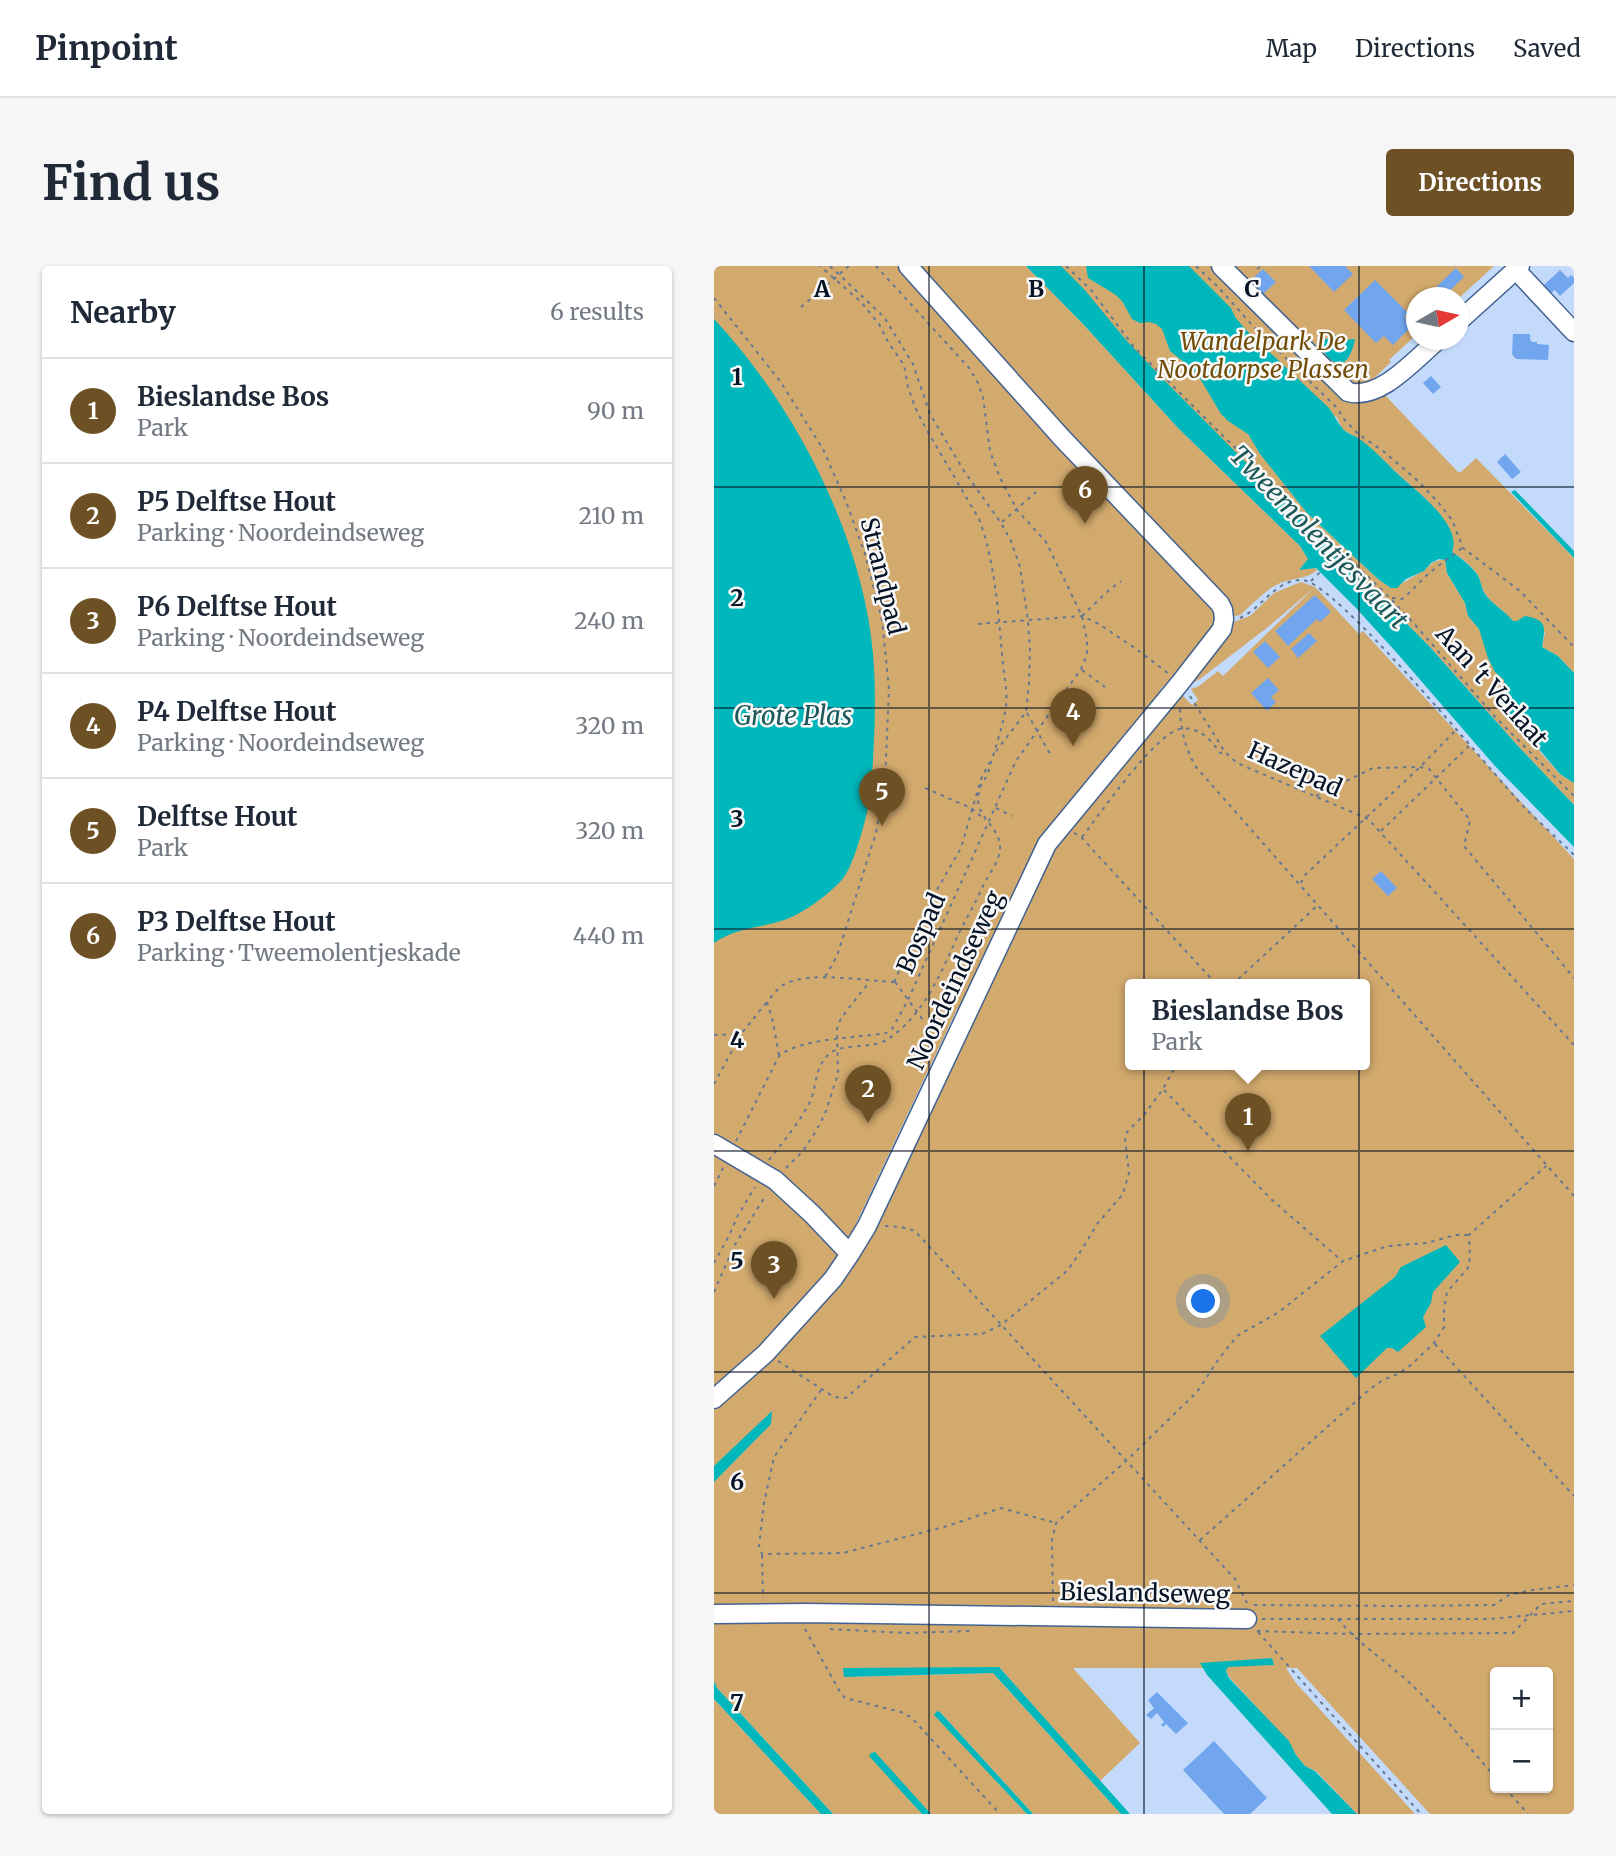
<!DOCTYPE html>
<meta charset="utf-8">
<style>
:root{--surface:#fff;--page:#f6f6f7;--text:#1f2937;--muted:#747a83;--line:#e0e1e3;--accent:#6d5023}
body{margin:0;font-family:Merriweather,serif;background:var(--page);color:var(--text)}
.controls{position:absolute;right:21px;bottom:21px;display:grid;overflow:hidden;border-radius:7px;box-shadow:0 2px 5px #0004}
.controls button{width:63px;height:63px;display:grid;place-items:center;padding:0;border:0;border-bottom:2px solid var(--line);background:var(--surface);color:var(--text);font:35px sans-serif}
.compass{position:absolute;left:692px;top:21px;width:63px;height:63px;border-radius:50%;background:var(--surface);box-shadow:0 2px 5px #0004;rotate:81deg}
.you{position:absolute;left:490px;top:1036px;width:24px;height:24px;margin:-18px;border:5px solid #fff;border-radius:50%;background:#1a73e8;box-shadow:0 0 0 10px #1a73e833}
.badge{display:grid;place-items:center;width:46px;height:46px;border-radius:50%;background:var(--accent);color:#fff;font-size:23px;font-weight:700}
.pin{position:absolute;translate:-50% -58px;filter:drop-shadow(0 2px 4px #0008)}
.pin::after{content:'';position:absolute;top:37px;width:24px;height:21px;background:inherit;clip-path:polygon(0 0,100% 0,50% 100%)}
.popup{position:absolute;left:411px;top:713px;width:245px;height:91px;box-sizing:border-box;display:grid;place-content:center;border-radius:7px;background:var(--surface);filter:drop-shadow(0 2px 5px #0005);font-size:23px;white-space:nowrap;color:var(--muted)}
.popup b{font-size:26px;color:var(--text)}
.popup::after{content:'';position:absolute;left:50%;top:100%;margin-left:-14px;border:14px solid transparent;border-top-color:var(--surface)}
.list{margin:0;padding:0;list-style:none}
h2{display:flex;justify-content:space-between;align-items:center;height:91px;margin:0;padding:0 28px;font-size:30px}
h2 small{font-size:23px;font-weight:400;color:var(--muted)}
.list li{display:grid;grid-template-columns:46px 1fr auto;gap:21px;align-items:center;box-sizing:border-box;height:105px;padding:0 28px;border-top:2px solid var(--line)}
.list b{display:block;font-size:26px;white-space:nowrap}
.list p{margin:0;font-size:23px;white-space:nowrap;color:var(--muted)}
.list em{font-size:23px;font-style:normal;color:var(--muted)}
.map{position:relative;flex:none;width:860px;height:1548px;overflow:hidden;border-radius:7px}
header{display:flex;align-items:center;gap:42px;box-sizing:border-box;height:98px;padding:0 35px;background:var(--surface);border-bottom:2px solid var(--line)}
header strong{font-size:33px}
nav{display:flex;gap:38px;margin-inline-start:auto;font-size:24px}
.intro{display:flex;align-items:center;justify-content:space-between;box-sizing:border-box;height:168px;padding:0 42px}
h1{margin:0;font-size:49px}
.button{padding:18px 32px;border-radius:7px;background:var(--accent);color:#fff;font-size:24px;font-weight:700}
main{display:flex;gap:42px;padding:0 42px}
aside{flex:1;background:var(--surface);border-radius:7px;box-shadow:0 2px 5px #0004}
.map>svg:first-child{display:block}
</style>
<header>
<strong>Pinpoint</strong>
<nav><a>Map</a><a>Directions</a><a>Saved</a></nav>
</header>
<div class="intro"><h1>Find us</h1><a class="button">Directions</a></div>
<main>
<aside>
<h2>Nearby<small>6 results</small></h2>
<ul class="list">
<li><span class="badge">1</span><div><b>Bieslandse Bos</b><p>Park</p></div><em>90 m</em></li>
<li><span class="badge">2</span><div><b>P5 Delftse Hout</b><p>Parking · Noordeindseweg</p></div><em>210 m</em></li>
<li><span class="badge">3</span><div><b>P6 Delftse Hout</b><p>Parking · Noordeindseweg</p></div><em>240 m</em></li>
<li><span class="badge">4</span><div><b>P4 Delftse Hout</b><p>Parking · Noordeindseweg</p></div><em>320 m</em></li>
<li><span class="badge">5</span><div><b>Delftse Hout</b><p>Park</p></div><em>320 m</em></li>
<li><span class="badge">6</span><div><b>P3 Delftse Hout</b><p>Parking · Tweemolentjeskade</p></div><em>440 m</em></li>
</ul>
</aside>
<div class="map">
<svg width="860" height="1548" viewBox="0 0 860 1548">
<rect width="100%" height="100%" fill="#c4dafa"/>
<!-- green -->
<path fill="#d3aa6e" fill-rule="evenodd" d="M0 0H312L369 58 465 163 586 280 594 293 586 303 601 302 603 304C594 313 578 312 566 317 551 324 539 338 526 349L520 350 516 348 461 410 459 409 456 412 458 417H452L446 424 447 431 324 576 325 582 245 743H243L139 964 126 983 127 990 110 1014 0 1126Z
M336 0H780L745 32H702V69L675 94 677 96 655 117 646 120 629 135C644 139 658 138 670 128L744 206H747L762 192 860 292V407L844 390 828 381 831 366 803 355H799C791 345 779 339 771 328 767 322 767 314 763 308 757 299 746 291 738 286L725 247 713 234 644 172 629 164 622 150 560 205 593 247 664 313 677 322C688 318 697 312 707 306 716 301 718 293 731 294L733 307 751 337 754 350 765 363 790 414 791 432 827 487 846 508 860 517V539L804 480 715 380 551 216 549 217Z
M587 316 601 321 645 368 649 365 860 593V1548H716L583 1402H572L582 1417 701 1548H643L602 1505 591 1500 582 1489 574 1475 515 1411 512 1405 513 1402H359L426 1477 386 1515 286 1402 130 1411 279 1407 407 1548H319L226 1446 223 1445 221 1449 313 1548H217L160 1486 156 1490 208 1548H119L3 1422 0 1416V1139L120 1022 332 592 462 428 469 430 478 439 484 434 477 423 485 420 504 405 509 410 600 322 554 361 486 413 473 420 517 357 536 350 560 327ZM417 719H651V799H417ZM781 1406H834V1522H781Z
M0 1433 107 1548H0Z"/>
<!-- water -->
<path fill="#00b8bb" d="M312 0H347L370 23 412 74 451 115 715 380 804 480 860 539V581L781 500 682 386 642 342 602 302 585 304 594 293 586 280 465 163 369 58Z
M372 0H475L517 42 521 51 533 65 614 141C620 148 624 158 630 164 634 168 640 169 644 172 659 182 672 197 685 209 702 225 749 259 738 286 746 291 757 300 763 308 767 314 767 322 771 328 779 339 791 345 799 355H803L811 350C834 354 831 361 828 381L844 390 860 407V517L846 508 786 437 790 432V414L781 406 774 392 765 363 754 350 751 337 733 307 731 294 725 293 717 297 710 305 692 313 683 322H677L664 313 593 247 546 188 534 168 514 155 507 148 485 111 476 101 456 85 448 63 442 58 435 56 426 57 418 53 408 35 402 29 374 12Z
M0 53C80 138 149 270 159 388 162 423 161 459 159 494 158 506 158 519 156 531 153 550 141 596 130 611 119 626 87 649 70 654 46 662 21 662 0 677Z
M617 69 626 70V74L641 73C639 85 631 107 616 93 613 91 611 87 609 84L611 73H615Z
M801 224 860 285V292L797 226Z
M732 979 746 996 719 1026 717 1037 709 1051 712 1061 684 1086 678 1082H673L642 1112 606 1070 681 1011 687 1001Z
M58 1145 57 1158 0 1216V1200Z
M558 1392 560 1399 514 1401 512 1405 515 1412 575 1475 582 1489 591 1500 601 1505 643 1548H618L493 1409 486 1397Z
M285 1401 416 1548H407L279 1407 130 1411 129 1402Z
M0 1415 3 1422 119 1548H107L0 1433Z
M223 1445 226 1446 319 1548H313L220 1449Z
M161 1486 217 1548H208L155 1490 157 1487Z"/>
<!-- building -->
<path fill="#71a6ef" d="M595 0H631L639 8 620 26Z
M742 2 750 11 728 32H711L710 30 715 25 717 26Z
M549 3 562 16 548 29 535 16Z
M846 4 854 12 857 9 860 12V17L846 30 841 24 837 27 830 19Z
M661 14 694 47 690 51 699 59 679 79 670 70 662 77 630 44Z
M799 68H816V73L818 76H823V78L835 79 834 94 802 93 798 88Z
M717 110 727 121 719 128 709 117Z
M791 188 807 206 798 213 783 196Z
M601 329 617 346 606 356 603 353 574 380 561 365Z
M595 367 603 375 584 392 577 383Z
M551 375 566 391 554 402 539 386Z
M554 412 565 424 557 431 562 436 553 445 537 427Z
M667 605 683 622 674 630 658 613Z
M443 1426 474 1457 462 1468 452 1458 449 1461 447 1459 450 1456 443 1447 437 1453 432 1449 440 1442 434 1434Z
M500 1475 553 1532 536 1548H510L469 1504Z"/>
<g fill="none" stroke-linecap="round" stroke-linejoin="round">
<defs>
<path id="minor" d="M507 0 634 126C666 135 701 93 724 74
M802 4 860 66
M744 56 806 0
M0 878 61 914 98 948 136 988
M0 1133 52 1087 119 1013 136 988 153 960 333 578 466 417 508 363 510 353 509 344 506 338 348 172 194 0
M0 1348 92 1347 533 1353"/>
</defs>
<!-- minor casing -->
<use href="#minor" stroke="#426391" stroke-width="21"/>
<!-- path -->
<path stroke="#667891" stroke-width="2" stroke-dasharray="3.5 5" stroke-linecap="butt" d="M116 0 170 51 199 98 216 148 250 205 287 257 297 275 306 301 314 355 316 384 315 417 312 446 280 488
M352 0 377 24 420 81 501 162 675 331 703 361 783 453 860 530
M482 0 505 22 538 59 623 142 630 153 643 167 669 185 704 215 724 236 738 254 749 282 806 325 860 381
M543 3 548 0
M0 32 66 115 109 183 133 238 151 288 168 354 175 423 171 516 162 567 123 690 111 711
M87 41 135 0
M288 256 322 226
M597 315 628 285
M678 332 688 333 693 329 715 307 748 282
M368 350 395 324 407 315
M526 352C547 343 562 313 588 314 622 315 777 506 810 541 826 557 844 573 860 589
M264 358 368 350 385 358 425 385 455 408
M368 404 391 421
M476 430 511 486 523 497 652 552 657 556 860 779
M466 443C467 464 471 482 482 501L860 930
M313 447 336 488
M211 522 257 542 271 554
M602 530 659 502 706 501 715 503 756 554 750 580 860 712
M282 542 298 550
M667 565 755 480
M360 567 367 571 503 719
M368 571C386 548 441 468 466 463 484 460 497 473 506 487L510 486
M587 617 590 610 706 501 742 464
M180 716 224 622 247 582 267 513 276 496
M181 716 209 754
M518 719 604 639
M0 769 26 768
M65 789 59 756 53 736C58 730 63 723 69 719 95 704 149 715 180 716
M0 818 27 768 53 736
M450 824 557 933 628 995
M22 875 65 790C86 772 144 772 172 767L178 763 194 734 302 495 367 403 373 389V374L368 350 332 276 303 244 286 212 276 185 269 131 264 117 256 103 162 0
M55 894C69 876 84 858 95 838 103 822 100 803 114 789 127 776 157 784 174 773 210 749 227 707 244 669 252 653 261 638 268 622 273 610 285 597 286 583 288 561 258 550 265 526 266 519 271 514 274 507 280 485 288 464 292 441 294 423 289 406 288 388 284 343 281 296 265 253L211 161 201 141 194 121 190 99 174 76 165 58 147 36 106 0
M72 902 89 885 102 865 111 848 124 808 123 763 127 752 156 715
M0 920 9 902
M171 960 187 961 201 965 521 1313 533 1337
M0 997 16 968 23 951 41 921
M0 1026 19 982 52 929
M721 1078 860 1230
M64 1095 120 1131 132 1132 201 1071 268 1068 287 1059 354 1004 370 980 383 958 409 928 415 907 411 872 413 866 430 849 449 823 462 799
M107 1124 60 1191 50 1237 45 1280 48 1288 129 1287 230 1261 287 1242 342 1257
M486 1274 656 1123 669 1114 684 1108 697 1099 720 1077 730 1061V1044L733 1026 754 1002 756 991 755 969 832 900
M48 1289 49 1332
M339 1335 338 1274 342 1257 412 1195 483 1126 504 1094 523 1070 565 1046 629 995 674 980 713 977 741 969H755
M540 1339 684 1340 780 1339 795 1329 818 1324 860 1319
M548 1353H776L860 1345
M624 1353C646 1380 677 1398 701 1422 730 1450 755 1481 781 1511
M91 1363 126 1426 131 1432 187 1446 197 1451 286 1548
M116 1363 192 1367 258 1365
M543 1365 636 1368 799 1367 827 1338 860 1335
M544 1366 707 1548
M791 1522 814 1548"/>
<!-- minor -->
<use href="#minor" stroke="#fff" stroke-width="18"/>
</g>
<!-- grid -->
<path fill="none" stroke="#061325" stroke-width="2" stroke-opacity="0.55" d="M215 0V1548M430 0V1548M645 0V1548M0 221H860M0 442H860M0 663H860M0 885H860M0 1106H860M0 1327H860"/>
<g text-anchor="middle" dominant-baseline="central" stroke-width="5" stroke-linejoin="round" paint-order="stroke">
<!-- park labels -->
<g font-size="24" font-style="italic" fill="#714d07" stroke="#f9f9f9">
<text x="549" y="75">Wandelpark De<tspan x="549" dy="28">Nootdorpse Plassen</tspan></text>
</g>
<!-- street labels -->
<g font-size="24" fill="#061325" stroke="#f9f9f9">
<text transform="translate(169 310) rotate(76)">Strandpad</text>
<text transform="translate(778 420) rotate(48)">Aan 't Verlaat</text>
<text transform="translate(581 503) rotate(24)">Hazepad</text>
<text transform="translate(207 667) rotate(-66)">Bospad</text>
<text transform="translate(241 714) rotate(-65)">Noordeindseweg</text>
<text transform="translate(431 1327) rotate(1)">Bieslandseweg</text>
</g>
<!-- water labels -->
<g font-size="26" font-style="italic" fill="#1c5859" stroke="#f9f9f9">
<text transform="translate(605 271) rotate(46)">Tweemolentjesvaart</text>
<text x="79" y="449">Grote Plas</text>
</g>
</g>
<g font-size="23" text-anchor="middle" font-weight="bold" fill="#061325" stroke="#f9f9f9" stroke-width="5" stroke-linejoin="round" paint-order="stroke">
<text x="108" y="31">A</text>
<text x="322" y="31">B</text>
<text x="538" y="31">C</text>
<text x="23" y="119">1</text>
<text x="23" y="340">2</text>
<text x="23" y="561">3</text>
<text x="23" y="782">4</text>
<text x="23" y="1003">5</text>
<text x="23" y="1224">6</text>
<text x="23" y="1445">7</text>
</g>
</svg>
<div class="controls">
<button>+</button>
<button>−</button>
</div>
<svg class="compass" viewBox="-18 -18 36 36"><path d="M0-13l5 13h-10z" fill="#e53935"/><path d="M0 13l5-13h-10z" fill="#747a83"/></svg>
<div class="you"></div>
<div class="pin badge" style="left:534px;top:885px">1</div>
<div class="popup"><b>Bieslandse Bos</b>Park</div>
<div class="pin badge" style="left:154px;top:857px">2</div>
<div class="pin badge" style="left:60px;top:1033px">3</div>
<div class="pin badge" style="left:359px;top:480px">4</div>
<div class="pin badge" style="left:168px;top:560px">5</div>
<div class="pin badge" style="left:371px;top:258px">6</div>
</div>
</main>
